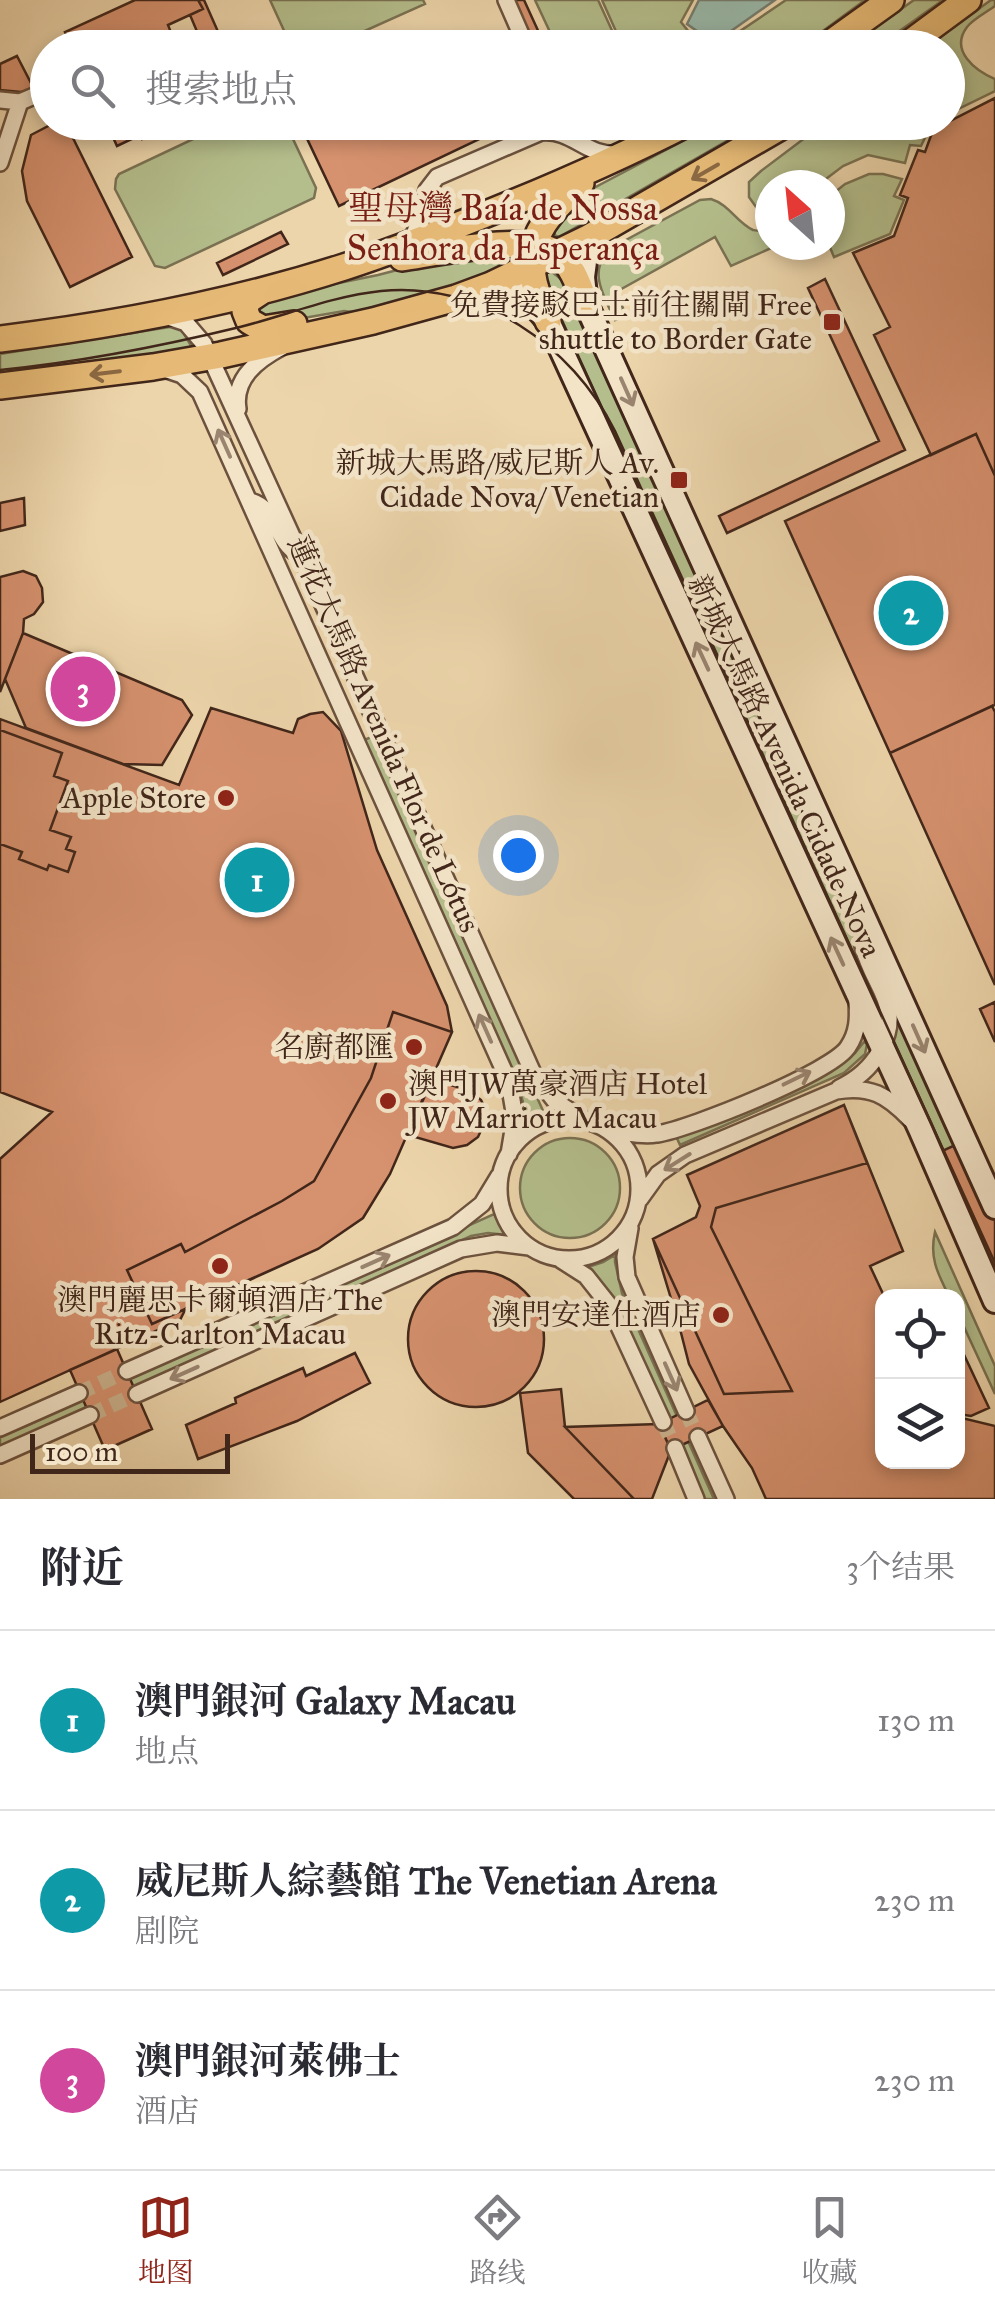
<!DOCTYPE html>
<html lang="zh">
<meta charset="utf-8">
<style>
:root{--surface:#fff;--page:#f2f2f3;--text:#2b2b33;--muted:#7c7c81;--line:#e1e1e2;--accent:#8f2418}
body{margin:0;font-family:"IM FELL Great Primer","Noto Serif SC",serif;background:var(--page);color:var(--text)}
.controls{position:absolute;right:30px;bottom:30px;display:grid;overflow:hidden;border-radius:20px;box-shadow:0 5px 15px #0003}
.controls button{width:90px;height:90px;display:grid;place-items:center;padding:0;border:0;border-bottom:2px solid var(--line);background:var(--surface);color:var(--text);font:50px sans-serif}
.compass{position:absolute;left:755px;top:170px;width:90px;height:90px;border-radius:50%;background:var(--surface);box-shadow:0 5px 15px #0003;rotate:333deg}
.scale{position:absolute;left:30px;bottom:25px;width:200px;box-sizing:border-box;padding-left:10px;border:5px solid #41261a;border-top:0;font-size:28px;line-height:35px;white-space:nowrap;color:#41261a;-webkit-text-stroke:8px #f3e4c8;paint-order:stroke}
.you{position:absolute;left:518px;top:855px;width:35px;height:35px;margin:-25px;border:8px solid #fff;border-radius:50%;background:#1a73e8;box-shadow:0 0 0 15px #1a73e833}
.badge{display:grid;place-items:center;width:65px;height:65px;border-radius:50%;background:var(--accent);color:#fff;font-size:32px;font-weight:700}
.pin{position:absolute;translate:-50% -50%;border:5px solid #fff;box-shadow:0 2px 10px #0006}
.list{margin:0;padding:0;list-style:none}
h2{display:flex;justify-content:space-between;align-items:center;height:130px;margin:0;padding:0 40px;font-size:42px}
h2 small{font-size:32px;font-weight:400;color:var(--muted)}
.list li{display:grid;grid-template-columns:65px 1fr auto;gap:30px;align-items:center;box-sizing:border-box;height:180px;padding:0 40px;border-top:2px solid var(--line)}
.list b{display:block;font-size:38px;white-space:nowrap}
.list p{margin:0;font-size:32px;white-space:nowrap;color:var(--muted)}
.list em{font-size:32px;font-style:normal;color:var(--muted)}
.icon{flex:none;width:55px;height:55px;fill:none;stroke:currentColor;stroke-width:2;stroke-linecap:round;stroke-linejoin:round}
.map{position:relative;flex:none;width:995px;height:1499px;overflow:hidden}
.search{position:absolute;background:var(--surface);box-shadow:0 5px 15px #0003;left:30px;right:30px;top:30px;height:110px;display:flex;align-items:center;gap:25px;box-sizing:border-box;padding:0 35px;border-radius:55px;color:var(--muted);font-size:38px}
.sheet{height:670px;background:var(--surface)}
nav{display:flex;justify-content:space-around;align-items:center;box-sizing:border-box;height:140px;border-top:2px solid var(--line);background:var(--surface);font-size:28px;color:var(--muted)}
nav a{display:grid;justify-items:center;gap:5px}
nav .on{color:var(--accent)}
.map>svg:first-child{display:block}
</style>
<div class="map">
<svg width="995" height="1499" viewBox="0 0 995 1499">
<rect width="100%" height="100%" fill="#edd5ab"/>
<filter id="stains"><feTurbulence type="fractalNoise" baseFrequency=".002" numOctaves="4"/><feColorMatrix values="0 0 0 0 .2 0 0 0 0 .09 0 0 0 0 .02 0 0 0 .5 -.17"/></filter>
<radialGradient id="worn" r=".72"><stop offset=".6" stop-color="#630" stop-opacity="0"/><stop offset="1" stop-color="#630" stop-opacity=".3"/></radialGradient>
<!-- green -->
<path fill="#b4be8c" stroke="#7a7253" stroke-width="2.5" d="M270 0H423L425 4 329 47 292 48Z
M535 0H598L615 37 590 47H557Z
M602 0H693L681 22 701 47H597L619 38Z
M786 0H865L801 47H721L724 42Z
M914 0H943L877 47 846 48Z
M991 0H995V6C987 12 973 19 967 27 949 51 976 71 995 79V91L952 112 948 111V48L926 47Z
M285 122 316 188 314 198 165 268 155 266 115 189 116 179 119 174 227 123Z
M826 122 932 123 921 146 910 145 905 163 868 155 843 166 818 185H770V216L761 214 749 197V182L761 171Z
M717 123H758L559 237 555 235 554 229 570 209 590 190Z
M869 174H883L902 179 894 196 904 200 890 234 834 257 829 245 830 196 845 184Z
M711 199C730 205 736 222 753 230 754 230 769 233 770 233V245H778L731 266 715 237 616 292 626 315 615 320C603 295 586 268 613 247L700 200Z
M516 256 517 261 508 269 371 314 344 311 275 323 257 314 258 306 290 293 378 275 440 259Z
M552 272 561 279 570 295 979 1188 995 1269 550 294 546 278 547 273Z
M176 326 183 332 193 349 0 373V354Z
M374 736 544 1113 520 1126 523 1102 518 1084 364 740Z
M864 1042 867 1044 865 1054 844 1073 680 1145 675 1134 840 1064 855 1053Z
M520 1188a50 50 0 1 1 100 0a50 50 0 1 1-100 0Z
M494 1214 507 1235 488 1233 471 1236 0 1448V1437Z
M935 1232 995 1366V1394L958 1314V1296H949C938 1274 929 1258 935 1232Z
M615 1255V1262L622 1293 714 1499H702L613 1299 596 1277 585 1268 603 1262Z"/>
<!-- water -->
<path fill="#99b9aa" stroke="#767e70" stroke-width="2.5" d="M699 0H775L714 43 687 24Z"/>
<!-- building -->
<path fill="#d6916e" stroke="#41261a" stroke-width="2.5" d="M135 0H198L203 9 168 25 170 30 131 48H63L60 41 68 38 65 32Z
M198 0H204L223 43 215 48H204L190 15 203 9Z
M512 0H524L546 48H534Z
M17 56 34 89 21 92 0 90V64Z
M995 98V476L976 434 931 455 874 335 890 327 853 253 894 236 908 198 900 195 918 150 925 152 936 122H948Z
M56 122H65L132 257 70 287 27 201 22 171 31 135Z
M106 122H178L142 139 140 135 117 146Z
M315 122H515L339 206 302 128Z
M281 232 288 244 223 275 217 263Z
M825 279 905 450 727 533 719 516 879 441 808 288Z
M976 434 995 476V705L890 753 785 521Z
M24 498 25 525 0 531V503Z
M23 571 36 576 42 588 43 602 34 614 24 619 23 633 0 692V577Z
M23 633 182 700 192 715 162 765 123 764 26 728 5 679Z
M992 706 995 712V985L890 753Z
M211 708 293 733 298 719 310 714 323 712 341 731 377 850 447 1006 452 1032 390 1174 363 1218 318 1249 186 1308 180 1320 0 1402V1159L52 1112 0 1092V719L179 785Z
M0 730 62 753 54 776 68 781 50 830 71 837 66 849 75 852 68 872 49 865 47 870 19 859 22 852 0 844Z
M995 1002V1042L980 1009Z
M393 1012 452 1032 390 1174 363 1218 318 1249 152 1324 127 1270 181 1244 185 1252 282 1201 314 1181 371 1078Z
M432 1079 470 1091 481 1100 485 1108 483 1126 478 1137 467 1145 453 1148 408 1135Z
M844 1105 903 1251 870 1266 884 1296H882V1462H958V1417L995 1426V1499H766L752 1468 723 1426 689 1364 679 1325 653 1239 696 1217 700 1206 687 1175Z
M844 1105 867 1163 716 1208 711 1227 792 1391 724 1394 653 1239 696 1217 700 1206 687 1175Z
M973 1137 995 1187V1269L984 1274 931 1156Z
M408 1339a68 68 0 1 1 136 0a68 68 0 1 1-136 0Z
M958 1342 989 1408 971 1416 958 1414Z
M117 1349 152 1429 105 1450 70 1370Z
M355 1353 370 1383 297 1421 198 1459 186 1425 236 1403 235 1398 303 1368 306 1376Z
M561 1389 565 1427 634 1499H574L528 1453 520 1393Z
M708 1400 723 1426 671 1450 659 1424Z
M659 1424 671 1450 652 1499H634L565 1427Z"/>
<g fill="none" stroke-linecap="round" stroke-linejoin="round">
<!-- minor-tunnel -->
<path stroke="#cbb28e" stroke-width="15" stroke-dasharray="15 8" stroke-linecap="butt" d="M79 1393 127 1371
M686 1411 698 1437
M90 1415 137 1394
M663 1422 675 1448"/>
<defs>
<path id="minor" d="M506 0 527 48
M0 100 20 102 48 90
M0 163 20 102
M410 244 421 217 427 190 437 177 541 132C574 129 585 157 619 154
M165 316 186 323 204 344 303 560 533 1073 555 1101 584 1120
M161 368 182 375 200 392 509 1082 515 1118 509 1154
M238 409C233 379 257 360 282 347
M250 501C277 508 275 541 298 554
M839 1088C856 1080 871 1067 880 1051 905 1005 872 987 863 946 861 938 864 931 865 923
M499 1189a70 70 0 1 1 140 0a70 70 0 1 1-140 0Z
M610 1131C626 1132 641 1137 657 1134 690 1129 832 1072 848 1047 858 1032 858 1018 857 1002
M640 1199 658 1174 685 1155 836 1091C870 1085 887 1095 910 1119
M630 1228 625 1257 627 1277 686 1411
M561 1260 586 1276 609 1305 663 1422
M127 1371 453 1227 482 1204 499 1176
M137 1394 461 1249 497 1243 529 1247
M0 1428 79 1393
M698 1437 726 1499
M675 1448 696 1499
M0 1455 90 1415"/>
<path id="secondary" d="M588 238 583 277 586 304 995 1207
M491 285C521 291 529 298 548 321L920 1129 995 1301"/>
<path id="primary" d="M824 48 891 0
M903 48 968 0
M402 258C437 253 532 232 559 255 573 267 579 287 586 304
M262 291 247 301 245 311 249 321 263 329 294 324
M548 321C543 306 535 292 533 276 526 235 553 209 581 183
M0 339C116 325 232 303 344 267 385 254 426 238 466 222 542 192 616 160 690 122
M0 386 153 367 221 355 373 321 456 298 491 285 588 238 789 122"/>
</defs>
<!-- minor casing -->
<use href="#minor" stroke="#6c523e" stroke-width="20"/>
<!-- secondary casing -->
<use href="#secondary" stroke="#41261a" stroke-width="28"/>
<!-- primary casing -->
<use href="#primary" stroke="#41261a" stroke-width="30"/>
<!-- minor -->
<use href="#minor" stroke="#f3e4c8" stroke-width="15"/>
<!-- secondary -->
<use href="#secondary" stroke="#f3e4c8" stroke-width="22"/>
<!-- primary -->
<use href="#primary" stroke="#e6ba76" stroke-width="25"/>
<!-- tram -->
<path stroke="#41261a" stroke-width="2.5" d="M0 370C81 362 162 346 240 327 287 315 333 296 381 291 480 281 572 345 615 431L995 1263"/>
</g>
<!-- one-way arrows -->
<defs><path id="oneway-shaft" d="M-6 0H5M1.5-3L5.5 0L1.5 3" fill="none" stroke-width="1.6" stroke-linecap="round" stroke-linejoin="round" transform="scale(2.5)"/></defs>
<g stroke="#8b6943">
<use href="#oneway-shaft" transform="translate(705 172) rotate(150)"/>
<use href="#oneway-shaft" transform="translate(105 373) rotate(173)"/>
</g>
<g stroke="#9a8571">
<use href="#oneway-shaft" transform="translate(627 392) rotate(66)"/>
<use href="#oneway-shaft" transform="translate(224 443) rotate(-114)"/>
<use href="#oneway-shaft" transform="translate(702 656) rotate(-115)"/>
<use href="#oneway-shaft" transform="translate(837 951) rotate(-115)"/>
<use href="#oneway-shaft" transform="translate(485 1028) rotate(-114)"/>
<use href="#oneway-shaft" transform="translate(919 1039) rotate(66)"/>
<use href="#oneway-shaft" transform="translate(797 1078) rotate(-26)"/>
<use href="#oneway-shaft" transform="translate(677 1162) rotate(148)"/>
<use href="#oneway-shaft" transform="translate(376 1261) rotate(-24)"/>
<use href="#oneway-shaft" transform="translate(184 1373) rotate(156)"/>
<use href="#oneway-shaft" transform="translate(671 1377) rotate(66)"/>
</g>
<!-- markers -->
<g fill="#8f2418" stroke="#f3e4c8" stroke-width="4">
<rect x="822" y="312" width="20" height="20" rx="5"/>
<rect x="669" y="470" width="20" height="20" rx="5"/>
<circle cx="226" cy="798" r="10"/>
<circle cx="414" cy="1047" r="10"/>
<circle cx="388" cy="1101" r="10"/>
<circle cx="220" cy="1266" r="10"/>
<circle cx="721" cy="1315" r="10"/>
</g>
<g text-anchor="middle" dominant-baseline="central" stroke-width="9" stroke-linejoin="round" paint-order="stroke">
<!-- poi labels -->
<g font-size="30" fill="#41261a" stroke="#f3e4c8" text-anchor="end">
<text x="812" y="305">免費接駁巴士前往關閘 Free<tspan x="812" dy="34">shuttle to Border Gate</tspan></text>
<text x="659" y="463">新城大馬路/威尼斯人 Av.<tspan x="659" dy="34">Cidade Nova/ Venetian</tspan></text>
<text x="206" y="798">Apple Store</text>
<text x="394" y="1047">名廚都匯</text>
<text x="408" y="1084" text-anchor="start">澳門JW萬豪酒店 Hotel<tspan x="408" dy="34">JW Marriott Macau</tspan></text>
<text x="220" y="1300" text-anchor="middle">澳門麗思卡爾頓酒店 The<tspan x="220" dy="34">Ritz-Carlton Macau</tspan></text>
<text x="701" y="1315">澳門安達仕酒店</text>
</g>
<!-- street labels -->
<g font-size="30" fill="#41261a" stroke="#f3e4c8">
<text transform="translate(384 734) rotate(66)">蓮花大馬路 Avenida Flor de Lótus</text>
<text transform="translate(785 766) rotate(65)">新城大馬路 Avenida Cidade Nova</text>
</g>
<!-- quarter labels -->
<g font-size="35" fill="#7a1f14" stroke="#f3e4c8">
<text x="503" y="208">聖母灣 Baía de Nossa<tspan x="503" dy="40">Senhora da Esperança</tspan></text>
</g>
</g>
<rect width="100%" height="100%" filter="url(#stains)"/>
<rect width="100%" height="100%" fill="url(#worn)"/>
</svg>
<div class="controls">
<button><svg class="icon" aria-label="locate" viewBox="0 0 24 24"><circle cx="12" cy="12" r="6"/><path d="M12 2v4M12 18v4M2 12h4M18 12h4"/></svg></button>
<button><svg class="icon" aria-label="layers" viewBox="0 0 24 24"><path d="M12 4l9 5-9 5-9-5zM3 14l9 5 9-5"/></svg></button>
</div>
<svg class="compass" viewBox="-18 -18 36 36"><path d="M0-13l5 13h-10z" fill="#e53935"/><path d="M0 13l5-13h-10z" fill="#7c7c81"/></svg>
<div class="scale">100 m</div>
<div class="you"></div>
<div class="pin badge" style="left:257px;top:880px;background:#0f9aa8">1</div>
<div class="pin badge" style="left:911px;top:613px;background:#0f9aa8">2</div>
<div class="pin badge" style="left:83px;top:689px;background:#d1479c">3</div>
<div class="search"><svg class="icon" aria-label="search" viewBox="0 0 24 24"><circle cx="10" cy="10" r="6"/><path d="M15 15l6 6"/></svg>搜索地点</div>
</div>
<section class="sheet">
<h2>附近<small>3个结果</small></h2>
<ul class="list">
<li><span class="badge" style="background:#0f9aa8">1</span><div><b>澳門銀河 Galaxy Macau</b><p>地点</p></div><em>130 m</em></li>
<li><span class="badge" style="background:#0f9aa8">2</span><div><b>威尼斯人綜藝館 The Venetian Arena</b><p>剧院</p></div><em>230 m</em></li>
<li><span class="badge" style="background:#d1479c">3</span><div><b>澳門銀河萊佛士</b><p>酒店</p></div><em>230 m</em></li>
</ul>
</section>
<nav>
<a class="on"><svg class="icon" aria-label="map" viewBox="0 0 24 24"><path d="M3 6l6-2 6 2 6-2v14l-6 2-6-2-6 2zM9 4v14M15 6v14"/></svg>地图</a>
<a><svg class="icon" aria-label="directions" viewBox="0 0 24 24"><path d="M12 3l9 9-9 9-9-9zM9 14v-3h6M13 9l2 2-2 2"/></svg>路线</a>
<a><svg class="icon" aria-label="saved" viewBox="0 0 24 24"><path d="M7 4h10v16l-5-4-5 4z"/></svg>收藏</a>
</nav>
